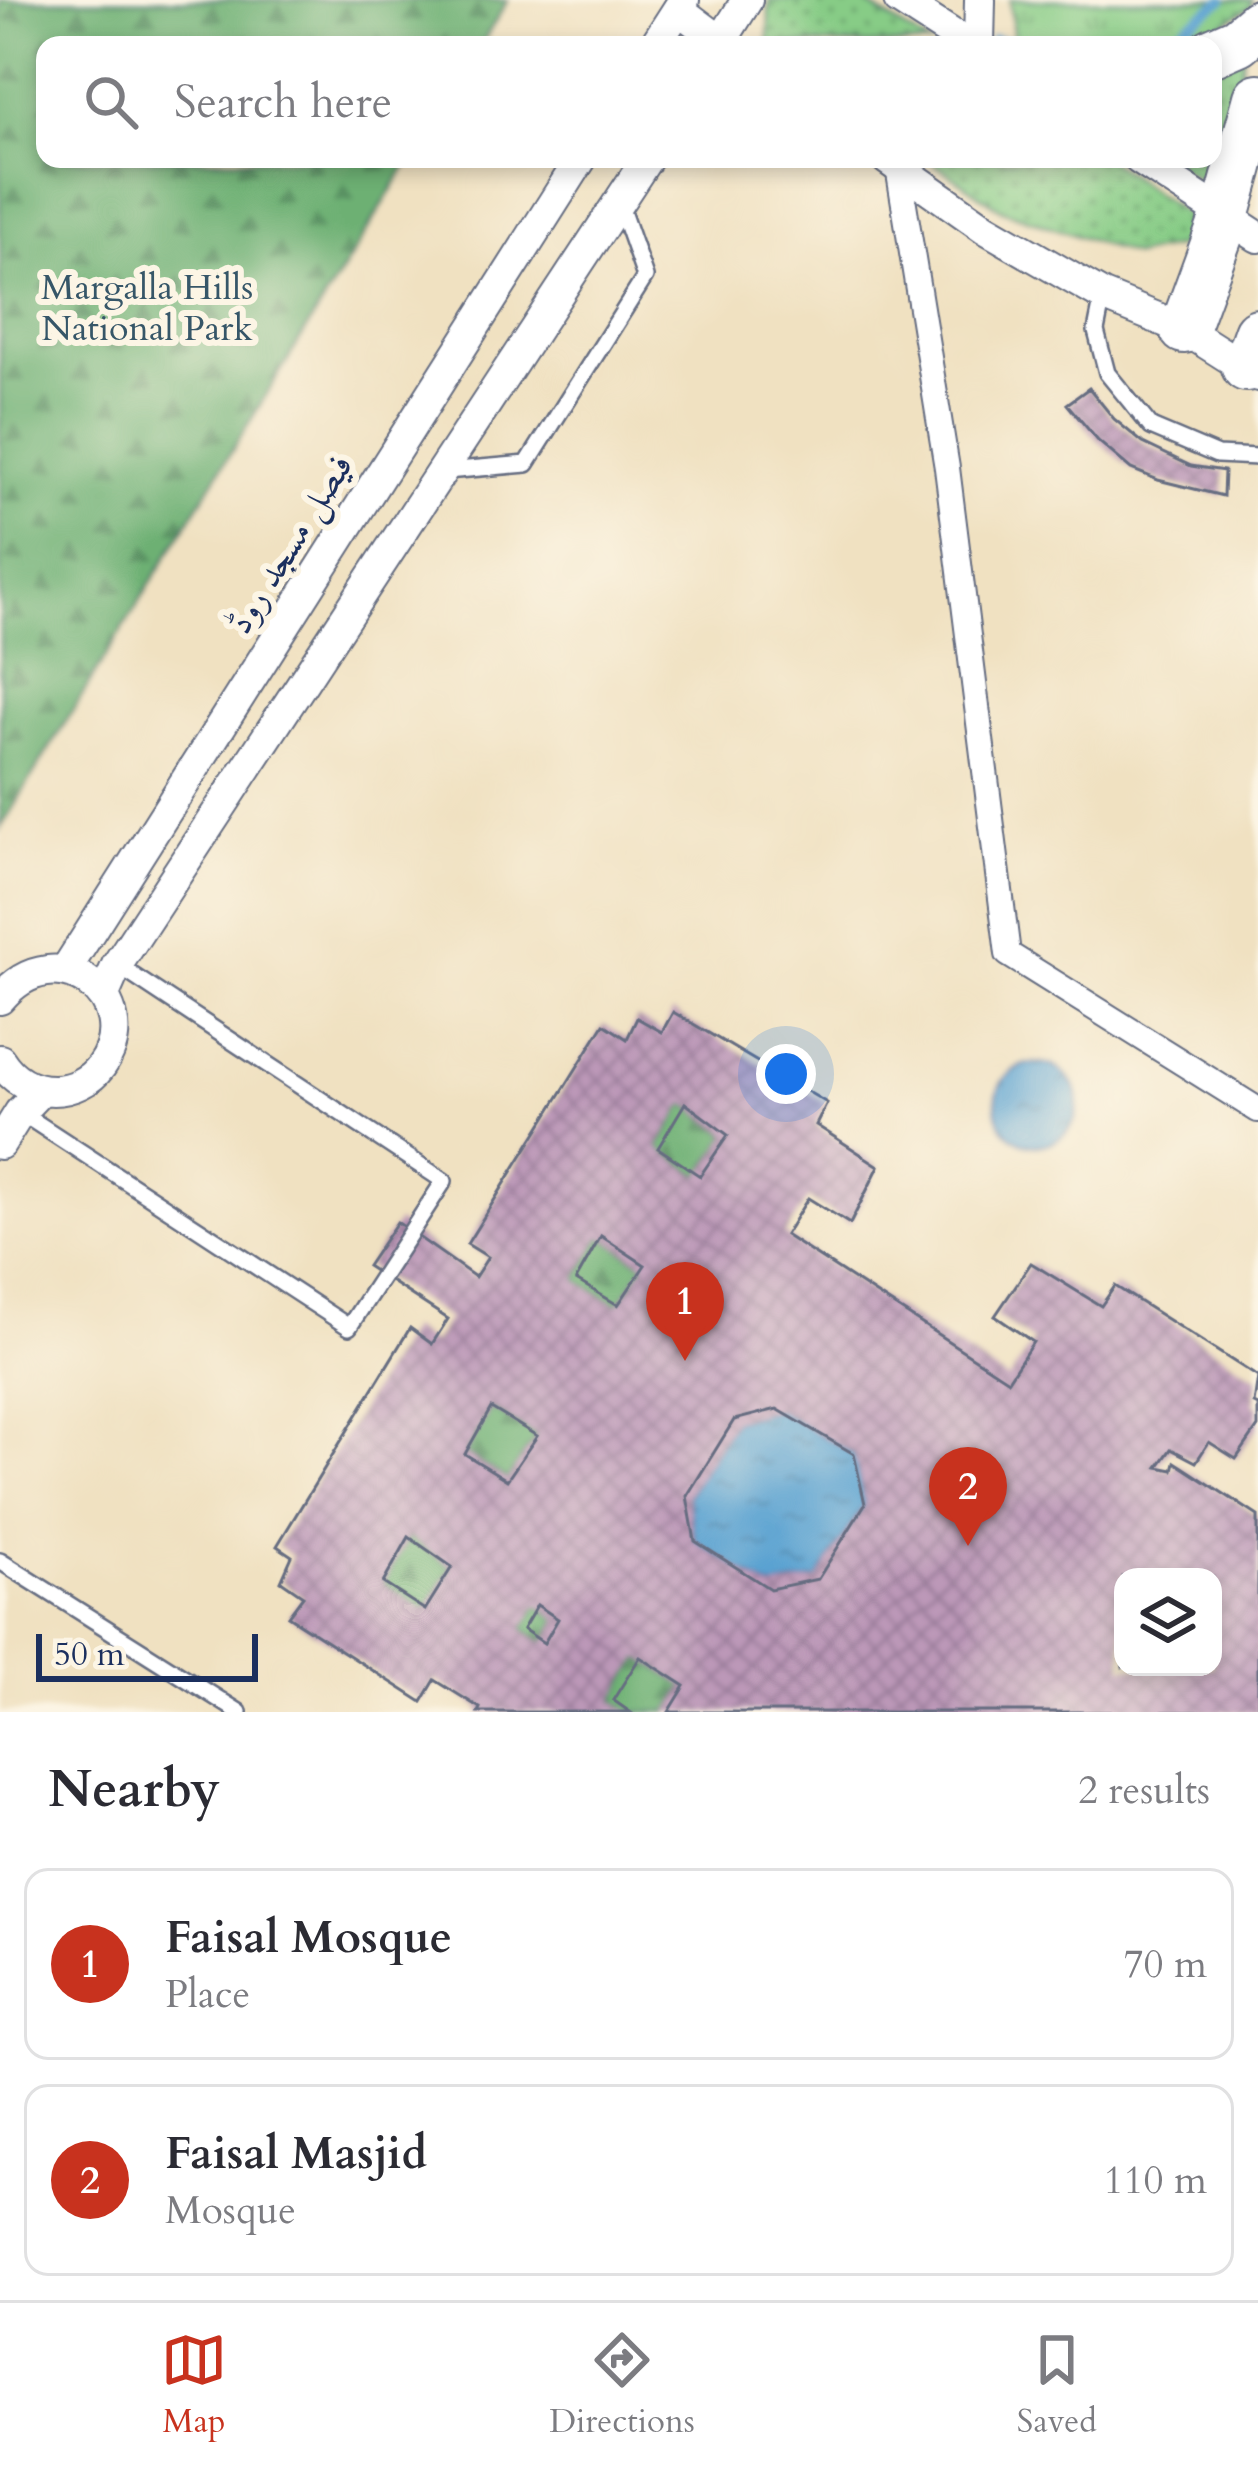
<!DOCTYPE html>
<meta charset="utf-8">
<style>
:root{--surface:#fff;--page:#f2f2f3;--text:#2b2b33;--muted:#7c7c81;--line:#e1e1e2;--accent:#c8321e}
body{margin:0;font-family:Cardo,Amiri,serif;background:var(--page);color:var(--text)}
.controls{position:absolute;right:36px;bottom:36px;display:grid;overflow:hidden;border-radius:24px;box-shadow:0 6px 18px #0003}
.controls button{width:108px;height:108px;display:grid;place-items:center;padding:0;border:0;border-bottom:3px solid var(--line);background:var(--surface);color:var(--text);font:60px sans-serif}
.scale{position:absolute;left:36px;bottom:30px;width:222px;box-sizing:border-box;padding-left:12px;border:6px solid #1b2f5e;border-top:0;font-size:33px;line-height:42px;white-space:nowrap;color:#1b2f5e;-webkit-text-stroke:9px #fcf5e5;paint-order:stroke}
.you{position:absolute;left:786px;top:1074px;width:42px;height:42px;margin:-30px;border:9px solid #fff;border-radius:50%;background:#1a73e8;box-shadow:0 0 0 18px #1a73e833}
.badge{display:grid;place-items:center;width:78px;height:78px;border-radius:50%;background:var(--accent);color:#fff;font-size:39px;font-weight:700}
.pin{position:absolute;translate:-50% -99px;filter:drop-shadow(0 3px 6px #0008)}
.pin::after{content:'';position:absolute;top:63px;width:42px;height:36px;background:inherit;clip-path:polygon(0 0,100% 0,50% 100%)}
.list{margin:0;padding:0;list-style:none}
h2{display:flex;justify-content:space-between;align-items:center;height:156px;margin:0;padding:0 48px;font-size:51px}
h2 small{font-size:39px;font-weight:400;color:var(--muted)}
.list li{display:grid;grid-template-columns:78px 1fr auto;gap:36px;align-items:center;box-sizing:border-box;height:192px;margin:0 24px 24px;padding:0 24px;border:3px solid var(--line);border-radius:24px}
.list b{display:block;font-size:45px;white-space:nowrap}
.list p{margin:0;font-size:39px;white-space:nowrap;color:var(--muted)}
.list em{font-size:39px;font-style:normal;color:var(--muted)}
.icon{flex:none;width:66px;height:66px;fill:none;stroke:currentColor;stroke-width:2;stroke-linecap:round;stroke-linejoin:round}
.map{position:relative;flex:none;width:1258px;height:1712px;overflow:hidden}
.search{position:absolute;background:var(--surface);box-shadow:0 6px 18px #0003;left:36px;right:36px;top:36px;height:132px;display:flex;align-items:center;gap:30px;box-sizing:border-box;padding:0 42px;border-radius:24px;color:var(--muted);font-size:45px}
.sheet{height:588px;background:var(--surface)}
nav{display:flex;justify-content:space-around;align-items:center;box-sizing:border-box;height:168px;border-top:3px solid var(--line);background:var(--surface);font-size:33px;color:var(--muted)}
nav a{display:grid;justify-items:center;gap:6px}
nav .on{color:var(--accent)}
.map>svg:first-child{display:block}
</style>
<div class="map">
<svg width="1258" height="1712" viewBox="0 0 1258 1712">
<defs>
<pattern id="grass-dots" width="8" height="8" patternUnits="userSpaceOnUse" patternTransform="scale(3)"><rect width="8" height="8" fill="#87cc86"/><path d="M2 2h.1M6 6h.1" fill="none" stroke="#6ea671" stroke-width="1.8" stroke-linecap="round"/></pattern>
<pattern id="forest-firs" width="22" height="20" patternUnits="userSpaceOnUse" patternTransform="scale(3)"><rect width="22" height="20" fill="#6db073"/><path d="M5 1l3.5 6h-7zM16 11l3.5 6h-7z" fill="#599062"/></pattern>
<pattern id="park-tufts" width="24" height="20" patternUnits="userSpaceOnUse" patternTransform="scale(3)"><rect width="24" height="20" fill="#87cc86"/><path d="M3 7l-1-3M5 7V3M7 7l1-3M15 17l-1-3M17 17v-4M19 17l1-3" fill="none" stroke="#6ea671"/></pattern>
<pattern id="water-ripples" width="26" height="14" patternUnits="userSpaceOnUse" patternTransform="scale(3)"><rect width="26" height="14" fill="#5aa2d1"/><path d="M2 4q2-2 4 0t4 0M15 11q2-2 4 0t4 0" fill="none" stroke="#4a84ad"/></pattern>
<pattern id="building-cross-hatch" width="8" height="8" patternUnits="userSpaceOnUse" patternTransform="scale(3)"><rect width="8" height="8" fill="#bc98b8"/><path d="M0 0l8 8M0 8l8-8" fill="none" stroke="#987c99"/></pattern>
</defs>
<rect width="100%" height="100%" fill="#fcf5e5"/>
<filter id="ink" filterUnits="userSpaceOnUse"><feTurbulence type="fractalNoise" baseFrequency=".00833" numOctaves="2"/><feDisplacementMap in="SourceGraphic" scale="24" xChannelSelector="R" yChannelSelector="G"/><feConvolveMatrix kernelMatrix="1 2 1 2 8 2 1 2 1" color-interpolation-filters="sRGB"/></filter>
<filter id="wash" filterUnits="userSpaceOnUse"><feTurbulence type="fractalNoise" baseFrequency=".004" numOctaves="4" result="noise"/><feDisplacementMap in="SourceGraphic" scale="48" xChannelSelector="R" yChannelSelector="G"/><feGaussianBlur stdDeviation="2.7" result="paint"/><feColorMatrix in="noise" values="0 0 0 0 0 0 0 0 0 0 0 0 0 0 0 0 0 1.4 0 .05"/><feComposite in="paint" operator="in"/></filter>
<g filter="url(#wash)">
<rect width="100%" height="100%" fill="#f0e1c1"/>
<!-- grass -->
<path fill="url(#grass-dots)" stroke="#517e72" stroke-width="3" d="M769 0H861L930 45H768Z
M1244 55 1213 189 1168 159H1213V69Z
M927 159H1107L1186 215 1188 244 1134 256 1002 210Z"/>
<!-- forest -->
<path fill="url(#forest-firs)" stroke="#447068" stroke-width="3" d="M0 0H508L481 45H45V159H411L0 829Z
M685 1103 728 1135 700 1176 658 1148Z
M601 1236 645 1265 618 1305 576 1280Z
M491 1408 537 1436 507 1480 465 1454Z
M409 1537 452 1567 425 1610 383 1583Z
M537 1605 558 1619 544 1643 523 1629Z
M640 1657 685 1686 669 1712H630L613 1700Z"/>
<!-- park -->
<path fill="url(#park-tufts)" stroke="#517e72" stroke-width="3" d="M1010 0H1252L1250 7 1189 45H1014Z"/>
<!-- water -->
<path fill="url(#water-ripples)" stroke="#3a6898" stroke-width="3" d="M996 1104a41 41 0 1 1 82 0a41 41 0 1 1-82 0Z
M777 1409 854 1454 865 1504 818 1579 770 1589 695 1541 687 1496 734 1420Z"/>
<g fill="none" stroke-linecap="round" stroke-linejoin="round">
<!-- stream -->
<path stroke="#5aa2d1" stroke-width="9" d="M994 39 1024 45
M1135 45 1175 34 1223 0"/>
</g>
<g id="blocks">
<!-- building -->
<path fill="url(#building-cross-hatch)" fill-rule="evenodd" d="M1089 388 1114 419 1143 443 1191 466 1224 471 1223 496 1158 480 1131 469 1098 441 1067 404Z
M673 1012 827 1103 816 1125 879 1166 850 1224 808 1198 785 1235 1008 1380 1033 1342 995 1316 1031 1263 1101 1306 1115 1286 1258 1377 1254 1404 1258 1406V1427L1236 1459 1209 1442 1196 1462 1171 1449 1158 1467 1173 1470 1175 1462 1258 1516V1712H669L685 1686 640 1657 613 1700 630 1712H478L480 1708 435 1680 422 1702 288 1616 303 1596 281 1581 292 1556 277 1546 410 1328 432 1344 448 1319 367 1266 397 1222 475 1277 488 1257 467 1244 604 1024 627 1039 637 1018 662 1032ZM685 1103 728 1135 700 1176 658 1148ZM601 1236 645 1265 618 1305 576 1280ZM491 1408 537 1436 507 1480 465 1454ZM777 1409 854 1454 865 1504 818 1579 770 1589 695 1541 687 1496 734 1420ZM409 1537 452 1567 425 1610 383 1583ZM1123 1577H1213V1667H1123ZM537 1605 558 1619 544 1643 523 1629Z"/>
</g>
</g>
<g filter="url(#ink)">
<use href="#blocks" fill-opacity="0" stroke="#666d81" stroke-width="3"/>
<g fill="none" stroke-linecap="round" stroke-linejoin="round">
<defs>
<path id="service" d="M1103 296 1096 331 1107 373 1151 427 1217 455 1258 457
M446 471 527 464 645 277 619 203
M20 1112 349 1327 444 1181 117 965
M0 1561 239 1712"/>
<path id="pedestrian" d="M898 167 947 468 1008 954 1258 1110"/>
<path id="minor" d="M899 0 969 45
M678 9 726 45
M655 45 684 0
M719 45 747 0
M979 45 980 0
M887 159 985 228 1103 296 1184 329 1258 376
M1139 159 1258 237
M65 971 581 159
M103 997 117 965 647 159
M0 999C58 929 146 1003 101 1066 90 1081 72 1090 53 1090 30 1090 12 1079 0 1060
M0 1144 20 1112 41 1090"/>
<path id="primary" d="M1213 52 1238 41 1258 24
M1184 329 1225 217 1258 98
M1246 367 1258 333"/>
</defs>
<!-- service casing -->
<use href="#service" stroke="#666d81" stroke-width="20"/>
<!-- pedestrian casing -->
<use href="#pedestrian" stroke="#666d81" stroke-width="28"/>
<!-- minor casing -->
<use href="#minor" stroke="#666d81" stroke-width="34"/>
<!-- primary casing -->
<use href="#primary" stroke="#666d81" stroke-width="52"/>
<!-- service -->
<use href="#service" stroke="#fff" stroke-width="15"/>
<!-- pedestrian -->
<use href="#pedestrian" stroke="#fff" stroke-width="24"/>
<!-- minor -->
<use href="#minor" stroke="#fff" stroke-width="30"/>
<!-- primary -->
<use href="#primary" stroke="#fff" stroke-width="48"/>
</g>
</g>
<g text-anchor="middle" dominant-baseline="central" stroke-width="12" stroke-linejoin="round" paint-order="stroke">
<!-- park labels -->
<g font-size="36" fill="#365668" stroke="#fcf5e5">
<text x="147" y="287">Margalla Hills<tspan x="147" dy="41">National Park</tspan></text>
</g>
<!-- street labels -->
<g font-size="36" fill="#1b2f5e" stroke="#fcf5e5">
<text transform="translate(290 544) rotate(-58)">فیصل مسجد روڈ</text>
</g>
</g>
</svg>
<div class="controls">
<button><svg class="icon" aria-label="layers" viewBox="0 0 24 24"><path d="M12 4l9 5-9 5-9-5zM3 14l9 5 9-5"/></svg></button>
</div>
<div class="scale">50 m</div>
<div class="you"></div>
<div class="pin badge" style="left:685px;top:1361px">1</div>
<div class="pin badge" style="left:968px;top:1546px">2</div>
<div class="search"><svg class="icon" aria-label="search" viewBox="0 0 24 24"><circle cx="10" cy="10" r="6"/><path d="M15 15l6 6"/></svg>Search here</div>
</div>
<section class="sheet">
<h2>Nearby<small>2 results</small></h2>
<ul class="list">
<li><span class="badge">1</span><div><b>Faisal Mosque</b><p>Place</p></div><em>70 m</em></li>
<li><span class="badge">2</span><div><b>Faisal Masjid</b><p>Mosque</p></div><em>110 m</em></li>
</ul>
</section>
<nav>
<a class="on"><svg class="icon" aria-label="map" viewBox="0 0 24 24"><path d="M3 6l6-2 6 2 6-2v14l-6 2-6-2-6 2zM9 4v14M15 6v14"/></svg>Map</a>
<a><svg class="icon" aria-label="directions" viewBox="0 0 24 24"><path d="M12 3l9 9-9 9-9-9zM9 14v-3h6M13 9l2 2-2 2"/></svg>Directions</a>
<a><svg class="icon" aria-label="saved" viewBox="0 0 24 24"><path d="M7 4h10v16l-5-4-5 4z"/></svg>Saved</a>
</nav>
